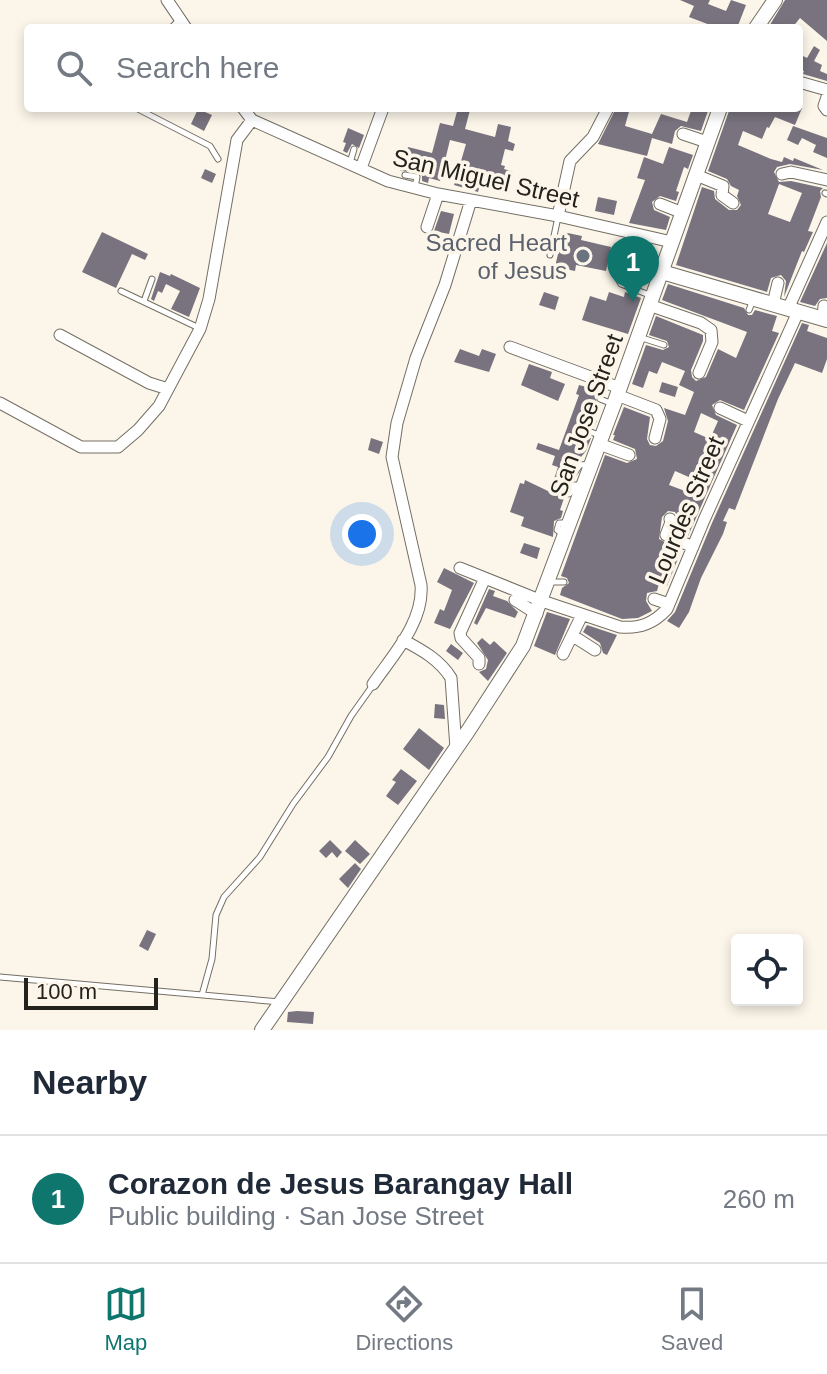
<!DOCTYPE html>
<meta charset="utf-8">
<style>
:root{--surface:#fff;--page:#f2f2f3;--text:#1f2937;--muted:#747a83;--line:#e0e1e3;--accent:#0f766e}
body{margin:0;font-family:Arial,sans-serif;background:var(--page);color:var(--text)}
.controls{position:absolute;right:24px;bottom:24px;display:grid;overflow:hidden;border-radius:8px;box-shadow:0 4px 12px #0003}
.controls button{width:72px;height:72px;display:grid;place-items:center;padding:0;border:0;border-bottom:2px solid var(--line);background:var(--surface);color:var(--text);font:40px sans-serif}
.scale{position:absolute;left:24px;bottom:20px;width:134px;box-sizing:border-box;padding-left:8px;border:4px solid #24221d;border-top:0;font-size:22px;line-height:28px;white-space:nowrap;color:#24221d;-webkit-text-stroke:6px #fcf6ea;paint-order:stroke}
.you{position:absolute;left:362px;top:534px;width:28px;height:28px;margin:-20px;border:6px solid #fff;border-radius:50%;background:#1a73e8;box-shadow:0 0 0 12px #1a73e833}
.badge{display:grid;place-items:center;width:52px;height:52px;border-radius:50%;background:var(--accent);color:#fff;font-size:26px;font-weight:700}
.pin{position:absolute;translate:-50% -66px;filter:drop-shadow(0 2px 4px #0008)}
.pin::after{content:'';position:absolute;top:42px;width:28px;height:24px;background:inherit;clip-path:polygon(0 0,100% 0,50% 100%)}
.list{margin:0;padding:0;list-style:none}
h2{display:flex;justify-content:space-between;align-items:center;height:104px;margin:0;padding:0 32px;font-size:34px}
h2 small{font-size:26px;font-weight:400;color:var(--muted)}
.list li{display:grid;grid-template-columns:52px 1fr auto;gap:24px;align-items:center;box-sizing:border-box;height:128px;padding:0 32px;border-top:2px solid var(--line)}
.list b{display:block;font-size:30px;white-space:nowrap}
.list p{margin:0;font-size:26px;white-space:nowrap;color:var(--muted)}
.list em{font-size:26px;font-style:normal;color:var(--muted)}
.icon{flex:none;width:44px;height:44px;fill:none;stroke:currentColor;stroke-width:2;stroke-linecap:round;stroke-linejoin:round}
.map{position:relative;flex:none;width:827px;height:1030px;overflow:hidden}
.search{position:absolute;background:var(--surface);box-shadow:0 4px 12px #0003;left:24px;right:24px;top:24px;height:88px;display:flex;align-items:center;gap:20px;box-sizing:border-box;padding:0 28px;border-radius:8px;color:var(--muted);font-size:30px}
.sheet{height:232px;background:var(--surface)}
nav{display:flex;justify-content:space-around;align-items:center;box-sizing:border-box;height:112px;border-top:2px solid var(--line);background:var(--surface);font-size:22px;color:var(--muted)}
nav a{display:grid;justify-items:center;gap:4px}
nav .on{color:var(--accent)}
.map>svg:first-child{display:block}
</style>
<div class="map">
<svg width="827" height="1030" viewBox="0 0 827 1030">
<rect width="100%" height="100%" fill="#fcf6ea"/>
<!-- building -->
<path fill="#78737e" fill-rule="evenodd" d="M680 0H710L708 4 726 11 731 0 746 5 737 28H718L689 17 694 6Z
M785 0H827V41L800 18 792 28H768Z
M814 46 820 50 814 61 822 65 820 71 827 74V81L803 74 804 71 799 69V54L807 58Z
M458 108 470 110 465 129 495 137 498 124 511 127 508 141 515 144 513 151 505 149 501 165 505 166 504 169 513 172 511 179 483 174 478 192 454 185 466 144 450 140 440 181 429 178 428 183 422 181V176L419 172 400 171 408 147 432 153 440 123 453 126Z
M616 108H630L625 126 652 134 661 114 687 122 692 108H709L701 131 681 126 675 131 672 144 652 138 647 156 598 144Z
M730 108H802L795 125 775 117 769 128 767 127 762 139 743 131 738 145 771 159 782 162 784 157 793 161 794 158 823 170 790 164 777 167 774 172 779 182 791 181 823 188 820 191 821 197 808 231 813 232 804 252 802 251 784 297 786 281 781 275 771 278 767 292 676 265 702 187 714 191 715 199 729 210H737L741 205 737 196 739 190 731 186 727 179 708 171ZM779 184 802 193 790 222 768 214Z
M198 109 212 115 204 131 191 124Z
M793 126 827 138V158L813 152 816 145 802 138 798 145 787 140Z
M348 128 364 135 359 148 352 144 347 153 343 151 346 143 343 142Z
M669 147 693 155 688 169 684 167 676 191 679 192 676 201 660 196 652 202 654 210 670 217 666 230 629 223 645 180 637 178 644 157 663 164Z
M205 169 216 174 212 183 201 178Z
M598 197 617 201 614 215 595 211Z
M441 211 454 214 449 234 434 231Z
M102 232 148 254 145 260 132 254 116 288 82 272Z
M563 232 582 236 581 240 611 247 606 271 576 265 575 271 565 269 562 280 543 276 546 265 555 267Z
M827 243V298L820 299 815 306 800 302Z
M160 272 170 276 171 274 200 288 189 317 171 309 180 291 166 284 162 293 158 291 154 301 151 299Z
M668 284 744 308 748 315H752L755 310 777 316 772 331 779 333 744 410 720 400 712 405 716 415 737 425 688 536 677 531 679 520 675 512 668 511 662 517 659 539 681 551 667 586 659 584 657 591 647 593 646 601 652 611 638 618 622 619 560 595 562 588 569 583 567 578 561 576 605 455 627 463 637 459 635 449 613 440 615 435H613L624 407 650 417 647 439 650 445 656 446 663 441 668 421 664 408 685 415 694 392 679 385 685 371 662 362 657 374 649 371 643 388 632 384 646 345 663 350 669 347 667 341 649 335 656 316 703 335V341L691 370 692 377 696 381 706 377 718 349 736 358 747 332 662 300ZM701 413 718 421 710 439 694 432ZM675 471 691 478 685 491 669 485Z
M544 292 559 297 555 310 539 305Z
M609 292 624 297 625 292 641 298 628 334 582 320 590 296 606 301Z
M802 323 809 325 807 331 827 338V359L822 373 795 363 778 399 735 510 729 508 723 521 727 522 723 534 701 578 689 612 679 628 667 621 675 612 712 523Z
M460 349 479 356 482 349 496 354 489 372 454 362Z
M529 364 552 372 550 378 565 384 558 401 521 385Z
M662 382 678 387 675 397 659 392Z
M579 385 606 392 605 395 598 394 595 398 598 404 592 420 597 421 594 427 581 423 576 427 578 433 591 438 586 451 571 469 569 480 560 488V494L564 498 560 510 563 511 561 518 554 521 553 537 521 526 524 517 510 512 520 483 524 484 525 480 548 491 552 485 558 467 552 465 555 456 536 449 538 443 559 450 579 395 576 394Z
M371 438 383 442 379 454 368 450Z
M524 543 540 548 537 559 520 553Z
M444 568 474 583 450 629 434 623 440 609 444 611 452 590 437 582Z
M489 589 495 591 493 596 507 601 518 612 515 618 486 608 477 625 474 623Z
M547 612 570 619 555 655 534 646Z
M587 625 617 635 607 655 603 653 600 643 583 632Z
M482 638 490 645 494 641 507 653 488 681 479 672 486 669 488 660 477 643Z
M451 644 463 653 458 660 446 651Z
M435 704 444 705 445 719 434 718Z
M419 728 444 748 429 770 403 749Z
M401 769 417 781 398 805 386 796 396 782 392 780Z
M330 840 342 852 337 858 332 852 326 858 319 851Z
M355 840 370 854 360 864 345 851Z
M355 863 361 869 348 888 339 879Z
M147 930 156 934 148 951 139 946Z
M297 1011 314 1012 313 1024 287 1022 288 1012Z"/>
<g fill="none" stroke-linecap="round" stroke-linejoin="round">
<defs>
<path id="service" d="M171 28 179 20
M136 108 210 146 218 159
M350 163 354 149
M405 175 417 177 415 187
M825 193 827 194
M621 253 618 279 621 284 652 296
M550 255 558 217
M121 291 199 328
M144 301 152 279
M749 310 753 300
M639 337 664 345
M600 399 613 404
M581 428 601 436
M575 472 580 465 591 464
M561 533 557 530 559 523H568
M550 582H564
M0 977 280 1002
M202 995 212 959 216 915 224 897 260 857 293 804 328 757 351 716 373 685"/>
<path id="minor" d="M167 0 186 28
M799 82 827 90
M827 97 824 106 827 110
M243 108 252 120
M252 120 388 181 438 194 558 216 672 242
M683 134 707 142
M361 168 383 108
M782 174 791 172 827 180
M696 175 723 186 722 195 733 203
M660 204 683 213
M558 216 570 161 593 137 608 108
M427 227 438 194
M773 304 778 283
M649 305 701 323 711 330 712 342 699 373
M788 309 827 222
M823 319 824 306
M60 335 149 383 168 389
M510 347 620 388
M617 395 656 410 660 419 655 438
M0 403 81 447H118L138 430 159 406 200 329 209 299 237 140 252 120
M720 408 748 421
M599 444 629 455
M568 491 571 488H583
M670 519 671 522 666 535 693 547
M460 568 542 601 620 627C640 629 654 623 667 609L704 520 798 312
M654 599 669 604
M515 600 537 614
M573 636 595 650
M403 640C422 650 440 660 451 678L456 748
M563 654 582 615
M479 664V658L461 638 460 633 485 578
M373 684C393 655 424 622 421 585L392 457 397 423 416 358 445 285 471 200"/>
<path id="tertiary" d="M756 28 775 0
M662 272 827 320
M262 1030 468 731 523 646 614 404 720 108"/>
</defs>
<!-- service casing -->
<use href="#service" stroke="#746f64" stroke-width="7"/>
<!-- minor casing -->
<use href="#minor" stroke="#746f64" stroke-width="13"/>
<!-- tertiary casing -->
<use href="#tertiary" stroke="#746f64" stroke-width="16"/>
<!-- service -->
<use href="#service" stroke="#fff" stroke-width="5"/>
<!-- minor -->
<use href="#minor" stroke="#fff" stroke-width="11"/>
<!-- tertiary -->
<use href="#tertiary" stroke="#fff" stroke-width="14"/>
</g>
<!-- markers -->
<circle fill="#6b7280" stroke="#fcf6ea" stroke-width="3" cx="583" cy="256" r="8"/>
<g text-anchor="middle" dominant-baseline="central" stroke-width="7" stroke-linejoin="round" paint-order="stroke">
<!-- street labels -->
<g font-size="24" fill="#24221d" stroke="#fcf6ea">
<text transform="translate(486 178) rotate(13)">San Miguel Street</text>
<text transform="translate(586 415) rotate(-70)">San Jose Street</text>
<text transform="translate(686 510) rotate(-67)">Lourdes Street</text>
</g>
<!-- worship labels -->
<g font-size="24" fill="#5b616d" stroke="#fcf6ea" text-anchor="end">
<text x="567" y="242">Sacred Heart<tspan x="567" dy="28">of Jesus</tspan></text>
</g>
</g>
</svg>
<div class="controls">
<button><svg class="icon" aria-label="locate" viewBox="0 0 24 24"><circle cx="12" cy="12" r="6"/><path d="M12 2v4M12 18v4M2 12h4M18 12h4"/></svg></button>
</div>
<div class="scale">100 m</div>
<div class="you"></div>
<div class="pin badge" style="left:633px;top:302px">1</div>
<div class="search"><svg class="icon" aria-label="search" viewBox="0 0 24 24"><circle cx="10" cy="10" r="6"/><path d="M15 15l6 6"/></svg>Search here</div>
</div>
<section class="sheet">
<h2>Nearby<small></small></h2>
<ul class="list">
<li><span class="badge">1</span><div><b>Corazon de Jesus Barangay Hall</b><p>Public building · San Jose Street</p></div><em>260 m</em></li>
</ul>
</section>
<nav>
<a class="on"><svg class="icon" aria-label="map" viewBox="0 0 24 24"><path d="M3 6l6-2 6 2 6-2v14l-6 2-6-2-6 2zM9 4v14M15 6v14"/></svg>Map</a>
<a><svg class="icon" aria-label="directions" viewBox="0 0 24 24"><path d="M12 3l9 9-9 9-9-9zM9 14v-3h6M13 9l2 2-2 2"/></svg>Directions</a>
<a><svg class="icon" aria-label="saved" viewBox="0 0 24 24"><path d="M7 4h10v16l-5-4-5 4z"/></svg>Saved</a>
</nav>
